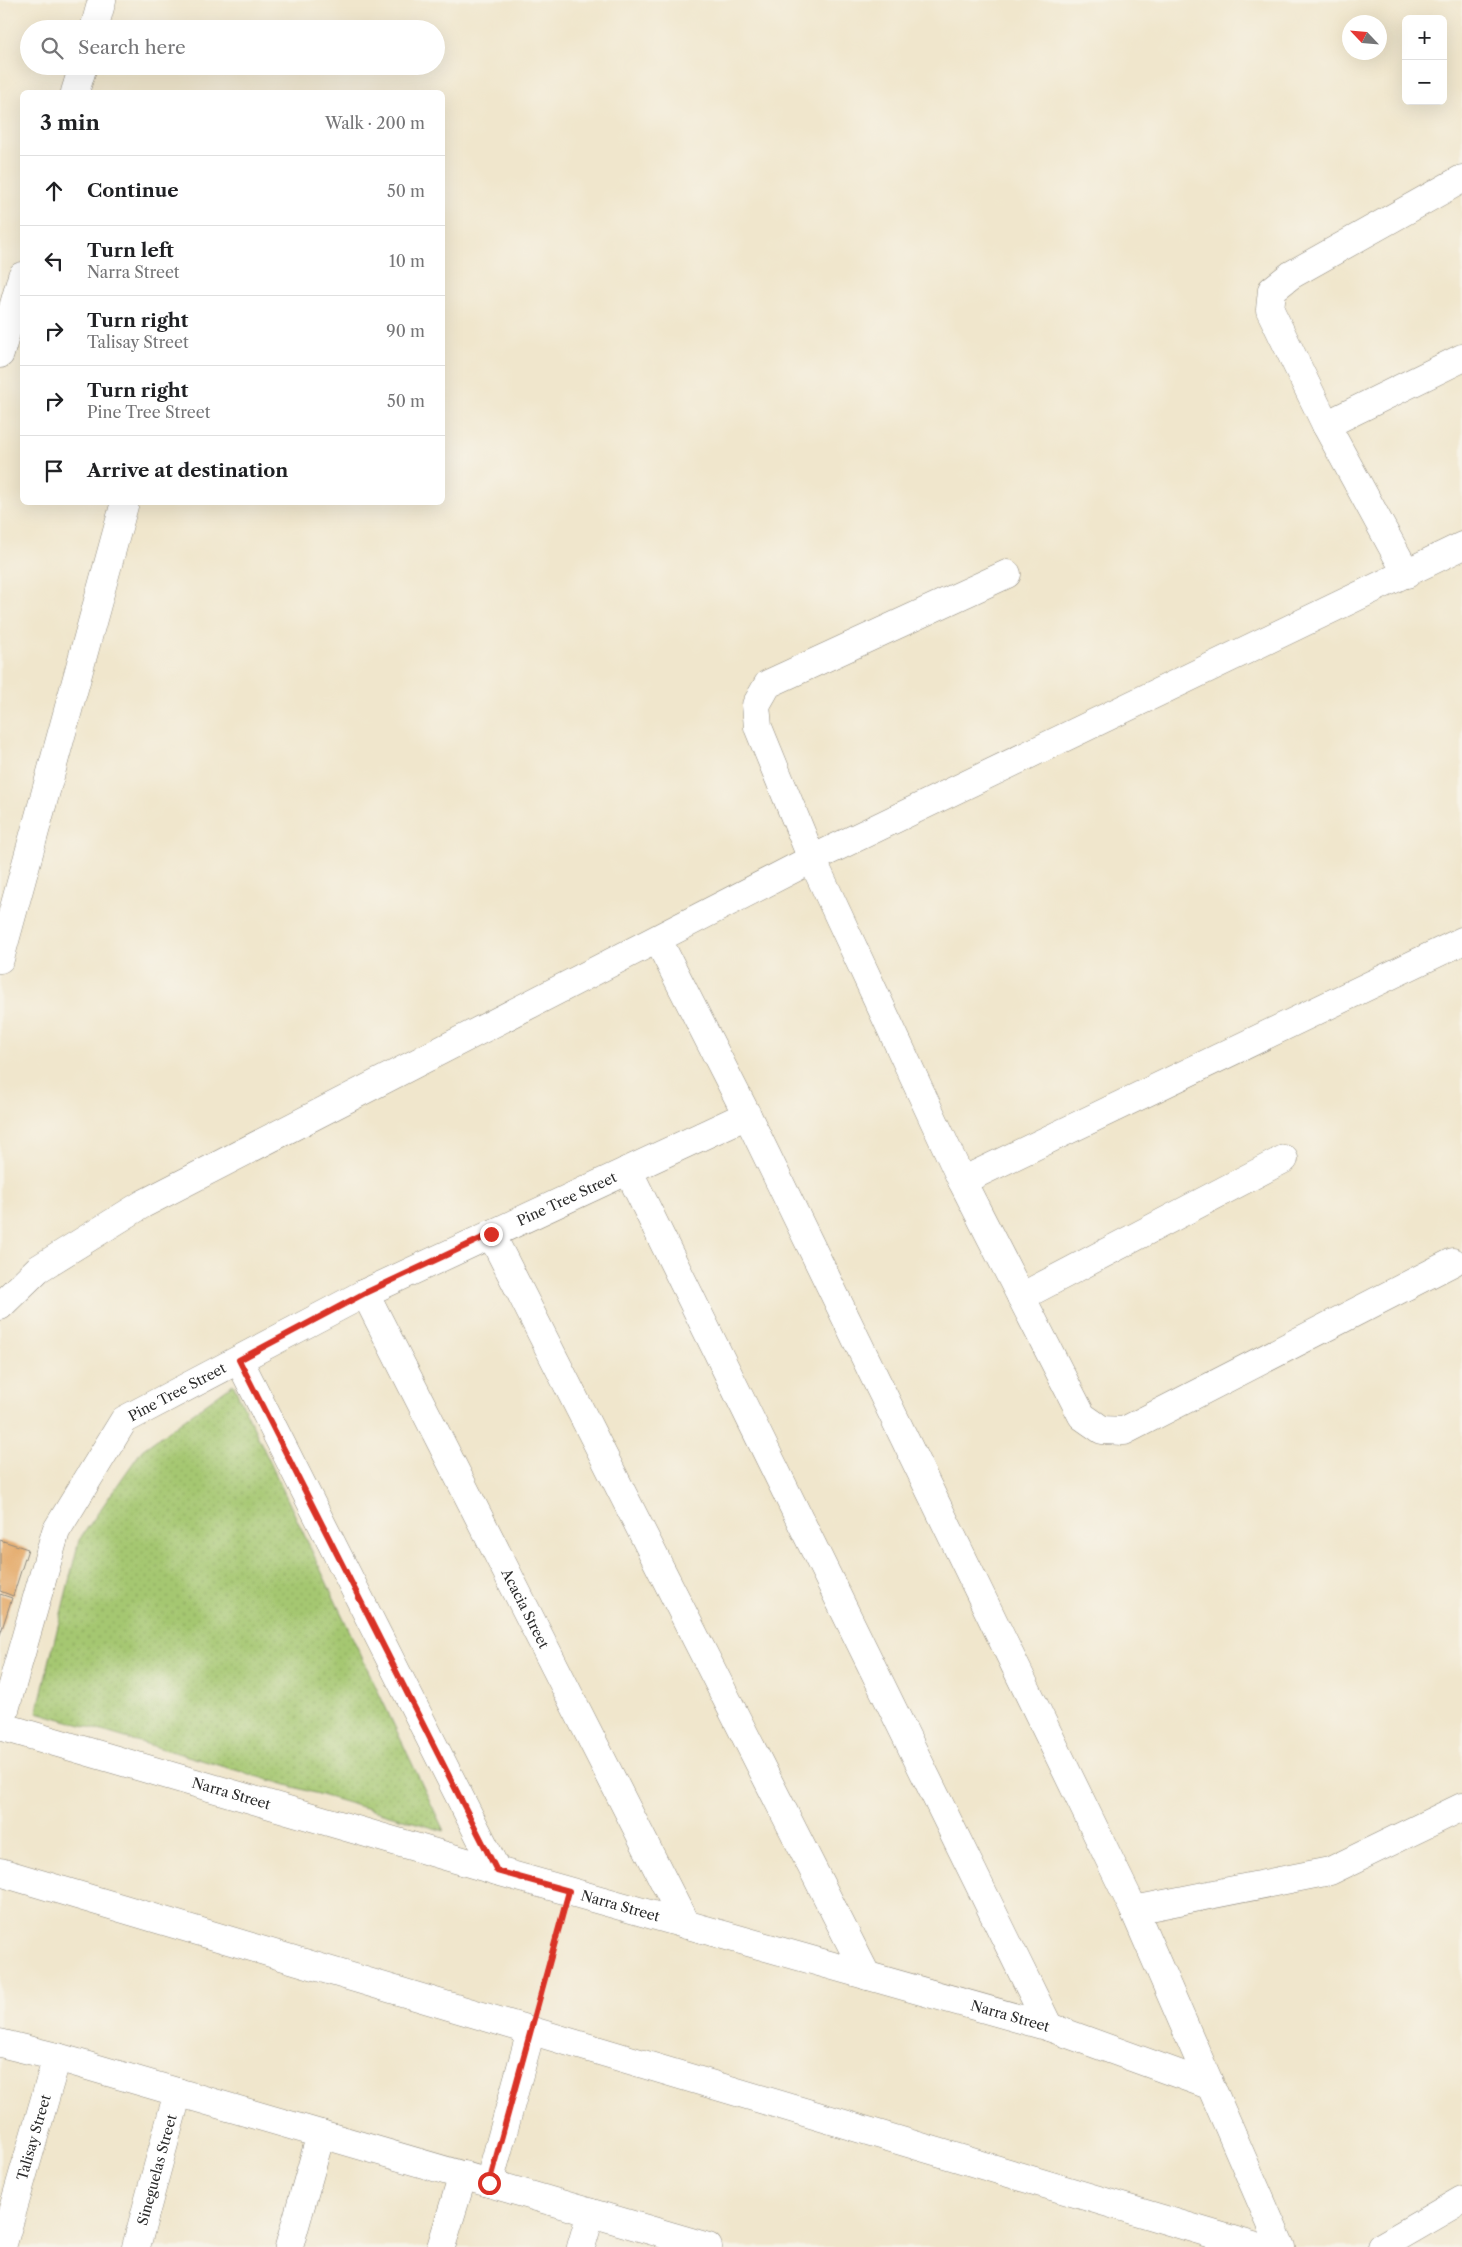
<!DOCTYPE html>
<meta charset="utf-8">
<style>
:root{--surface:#fff;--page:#f6f6f6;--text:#202124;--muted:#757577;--line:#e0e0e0}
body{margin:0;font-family:"Libre Caslon Text",serif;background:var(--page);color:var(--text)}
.controls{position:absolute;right:15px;top:15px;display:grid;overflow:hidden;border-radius:8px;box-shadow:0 5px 20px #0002}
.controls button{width:45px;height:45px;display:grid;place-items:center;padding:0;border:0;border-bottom:1px solid var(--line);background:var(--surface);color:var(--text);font:25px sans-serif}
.compass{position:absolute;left:1342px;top:15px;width:45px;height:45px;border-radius:50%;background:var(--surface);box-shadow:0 5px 20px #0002;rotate:296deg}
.stop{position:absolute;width:15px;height:15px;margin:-11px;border:4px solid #d93025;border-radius:50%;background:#fff}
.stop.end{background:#d93025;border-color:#fff;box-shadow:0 1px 5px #0008}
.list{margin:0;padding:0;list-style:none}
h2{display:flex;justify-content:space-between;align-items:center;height:65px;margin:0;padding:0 20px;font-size:21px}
h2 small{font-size:16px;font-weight:400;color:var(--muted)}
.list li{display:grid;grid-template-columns:32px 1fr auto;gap:15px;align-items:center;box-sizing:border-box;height:70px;padding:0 20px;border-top:1px solid var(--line)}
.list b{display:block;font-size:19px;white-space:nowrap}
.list p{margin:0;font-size:16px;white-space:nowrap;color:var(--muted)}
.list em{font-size:16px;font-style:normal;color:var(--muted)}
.icon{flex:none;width:28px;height:28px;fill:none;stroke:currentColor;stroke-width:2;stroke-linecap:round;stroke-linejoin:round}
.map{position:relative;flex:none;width:1462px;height:2247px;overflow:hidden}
.search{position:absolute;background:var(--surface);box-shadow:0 5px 20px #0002;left:20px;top:20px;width:425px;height:55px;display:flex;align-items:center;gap:12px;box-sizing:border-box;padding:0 18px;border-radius:28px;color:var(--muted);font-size:19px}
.panel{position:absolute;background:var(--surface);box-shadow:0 5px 20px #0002;left:20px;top:90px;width:425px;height:415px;border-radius:8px}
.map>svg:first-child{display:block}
</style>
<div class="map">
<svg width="1462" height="2247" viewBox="0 0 1462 2247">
<defs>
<pattern id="grass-dots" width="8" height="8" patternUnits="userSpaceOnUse" patternTransform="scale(1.25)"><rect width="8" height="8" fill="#a5c771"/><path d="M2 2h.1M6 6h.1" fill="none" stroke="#8eab62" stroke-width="1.8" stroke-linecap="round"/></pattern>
</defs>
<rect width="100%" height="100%" fill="#f7f3e8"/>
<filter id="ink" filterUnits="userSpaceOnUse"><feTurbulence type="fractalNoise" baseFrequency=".02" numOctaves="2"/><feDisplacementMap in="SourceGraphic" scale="10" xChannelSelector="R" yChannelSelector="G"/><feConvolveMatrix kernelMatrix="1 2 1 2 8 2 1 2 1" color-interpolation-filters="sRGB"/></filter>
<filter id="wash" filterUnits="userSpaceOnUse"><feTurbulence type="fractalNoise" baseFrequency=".0096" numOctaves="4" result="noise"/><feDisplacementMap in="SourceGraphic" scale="20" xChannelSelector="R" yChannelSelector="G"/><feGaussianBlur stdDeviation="1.12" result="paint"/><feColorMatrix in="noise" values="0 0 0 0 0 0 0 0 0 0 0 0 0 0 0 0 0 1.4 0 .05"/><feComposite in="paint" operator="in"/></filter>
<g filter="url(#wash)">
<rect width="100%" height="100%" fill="#f0e6cc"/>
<!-- grass -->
<path fill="url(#grass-dots)" stroke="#68794e" d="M233 1384 444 1831 37 1712 79 1540 142 1450Z"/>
<g id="blocks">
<!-- building -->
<path fill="#e4a866" d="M0 1540 28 1549 13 1596 0 1591Z
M0 1594 12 1598 0 1635Z"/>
</g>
</g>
<g filter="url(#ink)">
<use href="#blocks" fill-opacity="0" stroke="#8e887c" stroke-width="1"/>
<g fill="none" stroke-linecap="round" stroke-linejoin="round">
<defs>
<g id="street">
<path d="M1326 425 1462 358"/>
<path d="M1007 574 768 684 756 705 758 727 812 859 962 1181 1082 1416 1102 1430 1124 1431 1453 1262"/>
<path d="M1407 574 1326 425 1270 310 1272 290 1291 275 1462 179"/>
<path d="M658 940 747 1115 1134 1910 1281 2247"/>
<path d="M0 959 125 502"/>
<path d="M628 1170 1049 2027"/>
<path d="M962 1181 1462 941"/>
<path d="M491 1234 867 1976"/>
<path id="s1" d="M365 1293 686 1925"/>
<path d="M1021 1297 1284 1159"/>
<path d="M0 1306 38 1269 143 1204 812 859 1462 546"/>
<path d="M239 1360 497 1871"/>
<path id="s2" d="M0 1726 497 1871 1049 2027 1209 2085"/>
<path id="s3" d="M0 1727 56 1531 124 1420 365 1293 747 1115"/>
<path d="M0 1872 1256 2247"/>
<path d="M1134 1910 1330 1871 1462 1807"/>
<path d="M0 2043 57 2057 708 2247"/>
<path d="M489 2183 531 2031"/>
<path id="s4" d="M2 2247 57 2057"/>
<path id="s5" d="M136 2247 178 2092"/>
<path d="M289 2247 321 2134"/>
<path d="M441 2247 463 2175"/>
<path d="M581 2247 591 2213"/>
<path d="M1381 2247 1462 2200"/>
</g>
<path id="secondary" d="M94 29 102 0
M75 92 83 66
M0 354 22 276"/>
</defs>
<!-- street casing -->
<use href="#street" stroke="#8e887c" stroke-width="29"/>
<!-- secondary casing -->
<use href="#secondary" stroke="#8e887c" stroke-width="29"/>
<!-- path -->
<path stroke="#8e887c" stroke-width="3" stroke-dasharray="1 4" stroke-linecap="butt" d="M540 1996 560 1925"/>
<!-- street -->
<use href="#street" stroke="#fff" stroke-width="28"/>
<!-- secondary -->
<use href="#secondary" stroke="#fff" stroke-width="28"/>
</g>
</g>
<g fill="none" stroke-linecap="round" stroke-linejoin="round" filter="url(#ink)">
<!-- route -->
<path stroke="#d93025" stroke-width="6" d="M489 2183 569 1891 497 1871 239 1360 365 1293 491 1234"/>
</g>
<g text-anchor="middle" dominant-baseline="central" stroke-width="4" stroke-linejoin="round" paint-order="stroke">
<!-- street labels -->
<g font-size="14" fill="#2b2b2b" stroke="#f7f3e8">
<text stroke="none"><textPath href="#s3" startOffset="829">Pine Tree Street</textPath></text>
<text stroke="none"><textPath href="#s3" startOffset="394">Pine Tree Street</textPath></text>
<text stroke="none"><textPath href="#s1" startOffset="354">Acacia Street</textPath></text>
<text stroke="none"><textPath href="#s2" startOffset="241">Narra Street</textPath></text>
<text stroke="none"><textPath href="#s2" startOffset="646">Narra Street</textPath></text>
<text stroke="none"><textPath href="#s2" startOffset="1051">Narra Street</textPath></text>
<text stroke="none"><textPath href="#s4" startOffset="114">Talisay Street</textPath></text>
<text stroke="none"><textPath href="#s5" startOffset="80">Sineguelas Street</textPath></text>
</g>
</g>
</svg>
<div class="controls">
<button>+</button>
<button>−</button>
</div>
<svg class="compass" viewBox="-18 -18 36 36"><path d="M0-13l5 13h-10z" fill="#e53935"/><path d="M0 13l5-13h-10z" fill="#757577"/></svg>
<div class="stop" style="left:489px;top:2183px"></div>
<div class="stop end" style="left:491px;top:1234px"></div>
<div class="search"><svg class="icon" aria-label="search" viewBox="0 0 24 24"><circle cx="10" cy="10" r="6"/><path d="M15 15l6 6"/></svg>Search here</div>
<section class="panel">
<h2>3 min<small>Walk · 200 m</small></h2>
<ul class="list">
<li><svg class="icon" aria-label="ahead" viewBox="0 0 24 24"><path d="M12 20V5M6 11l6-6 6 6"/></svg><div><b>Continue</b></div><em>50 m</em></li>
<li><svg class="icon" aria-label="left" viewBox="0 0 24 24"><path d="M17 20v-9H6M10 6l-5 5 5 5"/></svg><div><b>Turn left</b><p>Narra Street</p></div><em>10 m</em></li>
<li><svg class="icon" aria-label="right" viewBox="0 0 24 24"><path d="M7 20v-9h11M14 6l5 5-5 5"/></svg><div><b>Turn right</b><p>Talisay Street</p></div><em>90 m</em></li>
<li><svg class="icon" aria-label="right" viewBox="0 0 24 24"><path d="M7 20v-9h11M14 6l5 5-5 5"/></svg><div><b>Turn right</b><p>Pine Tree Street</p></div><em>50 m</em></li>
<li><svg class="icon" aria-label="arrive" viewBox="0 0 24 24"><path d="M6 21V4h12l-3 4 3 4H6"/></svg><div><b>Arrive at destination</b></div></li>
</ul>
</section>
</div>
